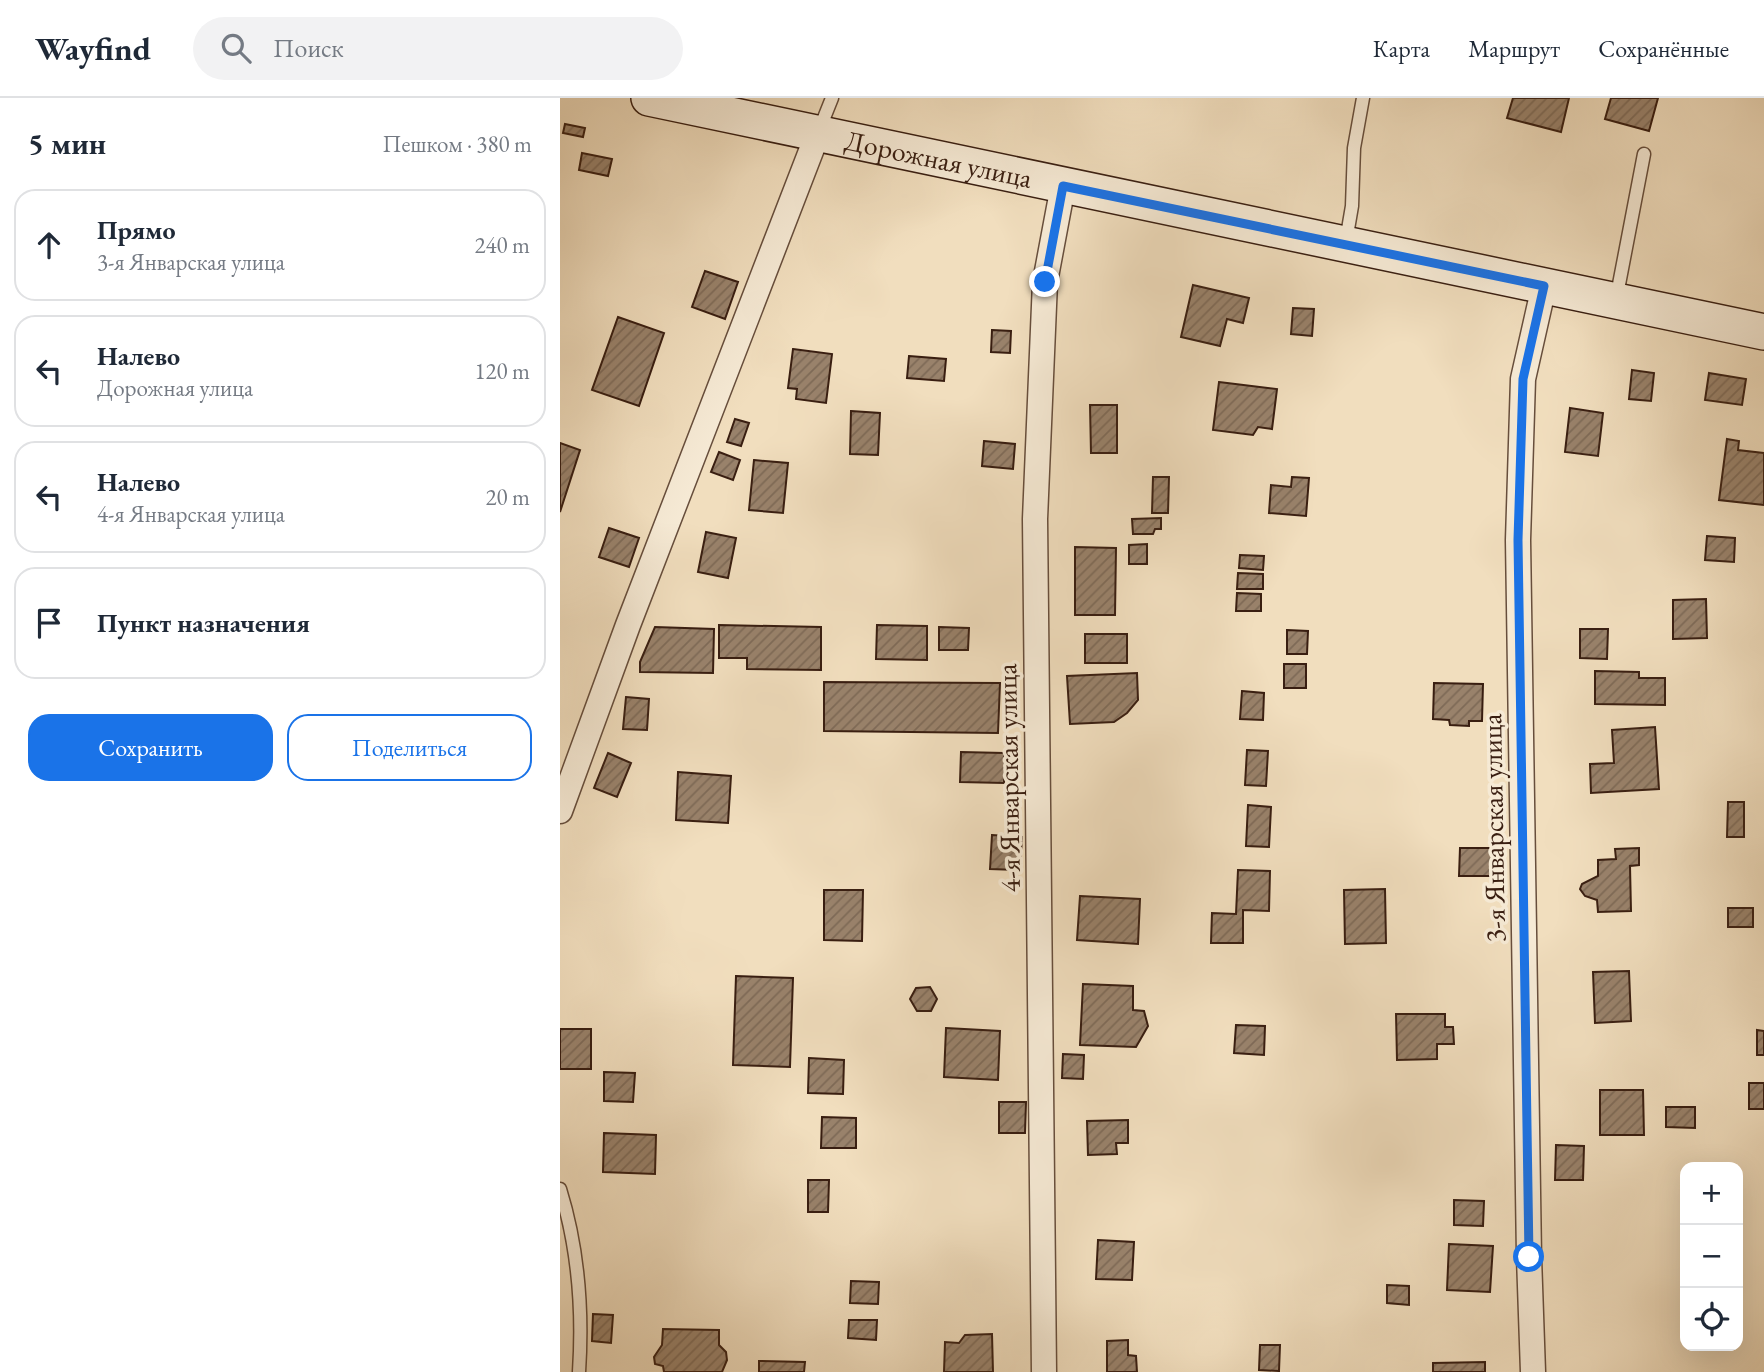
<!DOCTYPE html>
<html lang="ru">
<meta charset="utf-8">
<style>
:root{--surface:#fff;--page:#f2f2f3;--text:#1f2937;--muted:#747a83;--line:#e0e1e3;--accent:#1a73e8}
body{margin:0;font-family:"EB Garamond",serif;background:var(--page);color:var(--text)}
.controls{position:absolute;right:21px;bottom:21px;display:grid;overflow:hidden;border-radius:14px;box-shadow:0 7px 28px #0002}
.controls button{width:63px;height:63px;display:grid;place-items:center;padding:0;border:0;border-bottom:2px solid var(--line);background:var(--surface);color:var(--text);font:35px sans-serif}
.stop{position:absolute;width:21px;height:21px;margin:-16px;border:5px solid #1a73e8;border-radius:50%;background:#fff}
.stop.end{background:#1a73e8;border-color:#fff;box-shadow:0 2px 7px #0008}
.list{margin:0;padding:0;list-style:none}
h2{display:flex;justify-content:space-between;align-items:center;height:91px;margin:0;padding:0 28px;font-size:30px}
h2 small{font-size:23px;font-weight:400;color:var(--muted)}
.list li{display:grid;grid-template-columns:46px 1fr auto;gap:21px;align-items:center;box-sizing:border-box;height:112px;margin:0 14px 14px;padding:0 14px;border:2px solid var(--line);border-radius:21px}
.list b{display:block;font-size:26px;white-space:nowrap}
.list p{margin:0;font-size:23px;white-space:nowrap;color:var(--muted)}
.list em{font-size:23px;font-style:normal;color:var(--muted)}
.actions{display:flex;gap:14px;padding:21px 28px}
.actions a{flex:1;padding:16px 0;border:2px solid var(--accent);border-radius:21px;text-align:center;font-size:24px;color:var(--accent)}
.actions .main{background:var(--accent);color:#fff}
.icon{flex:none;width:38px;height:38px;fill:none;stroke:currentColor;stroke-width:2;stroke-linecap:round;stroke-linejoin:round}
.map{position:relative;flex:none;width:1204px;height:1274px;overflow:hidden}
header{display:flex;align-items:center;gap:42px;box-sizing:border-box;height:98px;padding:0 35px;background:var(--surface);border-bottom:2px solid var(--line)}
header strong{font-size:33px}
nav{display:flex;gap:38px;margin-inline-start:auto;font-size:24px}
.search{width:490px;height:63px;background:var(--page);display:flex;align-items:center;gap:18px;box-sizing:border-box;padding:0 24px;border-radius:38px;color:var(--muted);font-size:26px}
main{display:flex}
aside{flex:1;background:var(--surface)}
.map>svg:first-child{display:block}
</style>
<header>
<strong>Wayfind</strong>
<div class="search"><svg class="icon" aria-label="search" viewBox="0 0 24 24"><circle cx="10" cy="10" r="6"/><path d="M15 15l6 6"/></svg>Поиск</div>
<nav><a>Карта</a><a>Маршрут</a><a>Сохранённые</a></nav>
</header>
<main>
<aside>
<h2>5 мин<small>Пешком · 380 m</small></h2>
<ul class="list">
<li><svg class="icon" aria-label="ahead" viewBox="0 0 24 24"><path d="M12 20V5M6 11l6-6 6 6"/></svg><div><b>Прямо</b><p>3-я Январская улица</p></div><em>240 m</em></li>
<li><svg class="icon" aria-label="left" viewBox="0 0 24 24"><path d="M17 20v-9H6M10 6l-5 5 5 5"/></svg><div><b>Налево</b><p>Дорожная улица</p></div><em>120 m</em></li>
<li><svg class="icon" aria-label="left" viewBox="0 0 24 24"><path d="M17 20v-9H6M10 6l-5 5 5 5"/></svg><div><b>Налево</b><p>4-я Январская улица</p></div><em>20 m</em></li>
<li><svg class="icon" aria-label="arrive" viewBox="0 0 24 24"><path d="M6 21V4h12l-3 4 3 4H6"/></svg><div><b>Пункт назначения</b></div></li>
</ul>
<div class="actions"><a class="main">Сохранить</a><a>Поделиться</a></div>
</aside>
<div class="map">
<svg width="1204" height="1274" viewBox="0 0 1204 1274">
<defs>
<pattern id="building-hatch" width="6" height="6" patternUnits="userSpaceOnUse" patternTransform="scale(1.75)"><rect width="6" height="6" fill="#99826b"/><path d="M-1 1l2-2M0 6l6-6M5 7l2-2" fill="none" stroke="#7e6a57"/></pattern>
</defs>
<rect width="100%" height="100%" fill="#f1debe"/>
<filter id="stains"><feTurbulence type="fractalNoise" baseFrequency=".00286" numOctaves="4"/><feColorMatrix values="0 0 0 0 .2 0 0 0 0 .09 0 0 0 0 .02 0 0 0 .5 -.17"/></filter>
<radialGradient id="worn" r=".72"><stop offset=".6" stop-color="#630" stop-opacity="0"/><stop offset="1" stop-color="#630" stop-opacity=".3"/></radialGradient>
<!-- building -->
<path fill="url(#building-hatch)" stroke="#391e11" stroke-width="2" d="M953 0H1009L1001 34 947 20Z
M1051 0H1098L1089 33 1045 21Z
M5 26 25 30 23 39 3 35Z
M22 55 52 61 48 78 19 72Z
M145 173 178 184 165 221 132 209Z
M633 187 689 200 683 225 667 221 660 248 621 239Z
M733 210 754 211 752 238 731 236Z
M58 219 104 235 79 308 32 292Z
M432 232 451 233 450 255 431 254Z
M233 251 272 256 266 305 236 301 237 291 228 290Z
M349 258 386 261 384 283 347 280Z
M1072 272 1094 275 1091 303 1069 301Z
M1149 275 1186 281 1182 307 1145 302Z
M659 284 717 291 712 331 698 329 693 337 653 332Z
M530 307H557V355H531Z
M1010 310 1043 315 1038 358 1005 354Z
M291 313 320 315 318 357 290 356Z
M175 321 189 325 181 348 167 344Z
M1167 341 1179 343 1178 352 1204 355V407L1159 402Z
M424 343 455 346 453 371 422 368Z
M0 345 20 352 0 414Z
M159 354 180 362 173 382 151 374Z
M194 362 228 365 223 415 189 412Z
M593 379H609L608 415H592Z
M732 379 749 380 746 418 709 415 711 387 731 389Z
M601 420V431H595L593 436H573L572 421Z
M49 430 79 440 69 469 39 459Z
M146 434 176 440 168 480 138 474Z
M1147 438 1175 440 1174 464 1145 462Z
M587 446V466H569V447Z
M515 449 556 450 555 517H515Z
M680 457 704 458 703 472 679 470Z
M678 475 703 476V491H677Z
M677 495 701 496V513H676Z
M1146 501 1147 540 1113 541V502Z
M159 527 261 529V572L187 571V560H159Z
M317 527 367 528V562L316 561Z
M95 529 154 531 153 575 80 574V564Z
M379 529 409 530 408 552H379Z
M1020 531H1048L1047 561 1020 560Z
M727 532 748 533 747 556H727Z
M525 536H567V565H525Z
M724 566H746V590H724Z
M1035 573 1079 574V580H1105V607L1035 606Z
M577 575 578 602 567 615 554 624 510 626 507 578Z
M264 584 440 585 438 635 264 633Z
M874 585 923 586 922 623H909V628L890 627 889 622 873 621Z
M682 593 704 595 703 622 680 621Z
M66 599 89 601 87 632 63 631Z
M1095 629 1099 691 1031 695 1030 666 1054 665 1052 632Z
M687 652 708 653 706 688 685 687Z
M401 654 444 655V685L400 684Z
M48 655 71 665 57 699 34 690Z
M118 674 171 678 168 725 116 722Z
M1168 704H1184V739H1167Z
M688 707 711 709 709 749 686 748Z
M432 737 462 739 460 772 430 771Z
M900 750H940V778H899Z
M1079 750V767L1070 768 1071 813 1038 814 1037 802 1025 798 1020 791 1022 786 1038 778V762L1056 761 1055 751Z
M678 772 710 773 709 813 683 812V845H651L652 815 676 816Z
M825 791 826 845 785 846 784 792Z
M264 792H303L302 843 264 842Z
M520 798 580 801 578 846 517 842Z
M1168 810H1193V829H1168Z
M1069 873 1071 923 1035 925 1033 874Z
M176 878 233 880 230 969 173 967Z
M523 886 573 888V912L584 913 588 928 576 949 520 947Z
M370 889 377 901 371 913H357L350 901 356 890Z
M836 916H885V929H893L894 946H877V961L837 962Z
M676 927 705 928 704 957 674 955Z
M386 930 440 933 438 982 384 979Z
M0 931H31V971H0Z
M1197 932 1204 933V957H1197Z
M503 956 524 957 523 981 502 980Z
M249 960 284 962 283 996 248 995Z
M44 974 75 975 73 1004 44 1003Z
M1189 985H1204V1011H1189Z
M1040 992H1083L1084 1037H1040Z
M439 1004H466L465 1035H439Z
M1106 1009H1135V1030L1106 1029Z
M262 1019 296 1020V1050H261Z
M568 1022V1045H556L557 1056 528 1057 527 1023Z
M44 1035 96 1037 95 1076 43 1074Z
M996 1047 1024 1048 1023 1082H995Z
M248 1082H269L268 1114H248Z
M894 1102 924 1103 923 1128 894 1127Z
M538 1142 574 1144 572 1182 536 1181Z
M889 1146 933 1148 930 1194 887 1192Z
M291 1183 319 1184 318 1206 290 1205Z
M827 1187 849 1188V1207L827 1205Z
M33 1216 53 1217 51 1245 32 1243Z
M289 1222H317L316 1242 288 1240Z
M103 1231 159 1232V1247L166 1254 167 1262 162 1274H104L103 1268 95 1266 94 1259 102 1247Z
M432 1236 433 1274H384L385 1244 399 1245 405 1237Z
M568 1242V1257L576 1258 577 1274H547V1243Z
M700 1247H720L719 1273 699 1272Z
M199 1263 245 1264 244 1274H199Z
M925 1264V1274H873V1265Z"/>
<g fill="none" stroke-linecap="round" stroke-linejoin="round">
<defs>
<path id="lane" d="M258 35 272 0
M786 143 792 108 794 50 803 0
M1056 202 1084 56
M0 1091C18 1149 23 1213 19 1274"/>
<path id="street" d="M0 713 68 527 258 35
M484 1274 475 421 485 184 503 88
M973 1274 969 1159 958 442 963 281 984 188"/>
<g id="secondary">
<path id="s1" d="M89 0 1204 234"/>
</g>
</defs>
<!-- lane casing -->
<use href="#lane" stroke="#674e3c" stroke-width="15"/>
<!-- street casing -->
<use href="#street" stroke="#674e3c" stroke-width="27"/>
<!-- secondary casing -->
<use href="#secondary" stroke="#391e11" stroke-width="38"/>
<!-- lane -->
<use href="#lane" stroke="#f6ead5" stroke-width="12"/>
<!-- street -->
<use href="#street" stroke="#f6ead5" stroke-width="24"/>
<!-- secondary -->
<use href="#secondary" stroke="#f6ead5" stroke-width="35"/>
</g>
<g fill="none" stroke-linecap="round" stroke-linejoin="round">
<!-- route -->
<path stroke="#1a73e8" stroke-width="9" d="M485 184 503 88 984 188 963 281 958 442 969 1159"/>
</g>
<g text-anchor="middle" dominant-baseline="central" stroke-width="7" stroke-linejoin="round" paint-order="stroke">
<!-- street labels -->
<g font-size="28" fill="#391e11" stroke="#f6ead5">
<text stroke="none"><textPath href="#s1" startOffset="296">Дорожная улица</textPath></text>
<text transform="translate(448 680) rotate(-91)">4-я Январская улица</text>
<text transform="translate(933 730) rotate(-91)">3-я Январская улица</text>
</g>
</g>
<rect width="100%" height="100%" filter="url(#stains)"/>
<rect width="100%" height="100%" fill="url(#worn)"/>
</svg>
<div class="controls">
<button>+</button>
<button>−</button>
<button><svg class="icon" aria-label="locate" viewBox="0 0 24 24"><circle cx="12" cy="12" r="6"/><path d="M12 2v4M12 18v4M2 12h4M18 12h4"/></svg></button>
</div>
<div class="stop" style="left:969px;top:1159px"></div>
<div class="stop end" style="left:485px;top:184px"></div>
</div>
</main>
